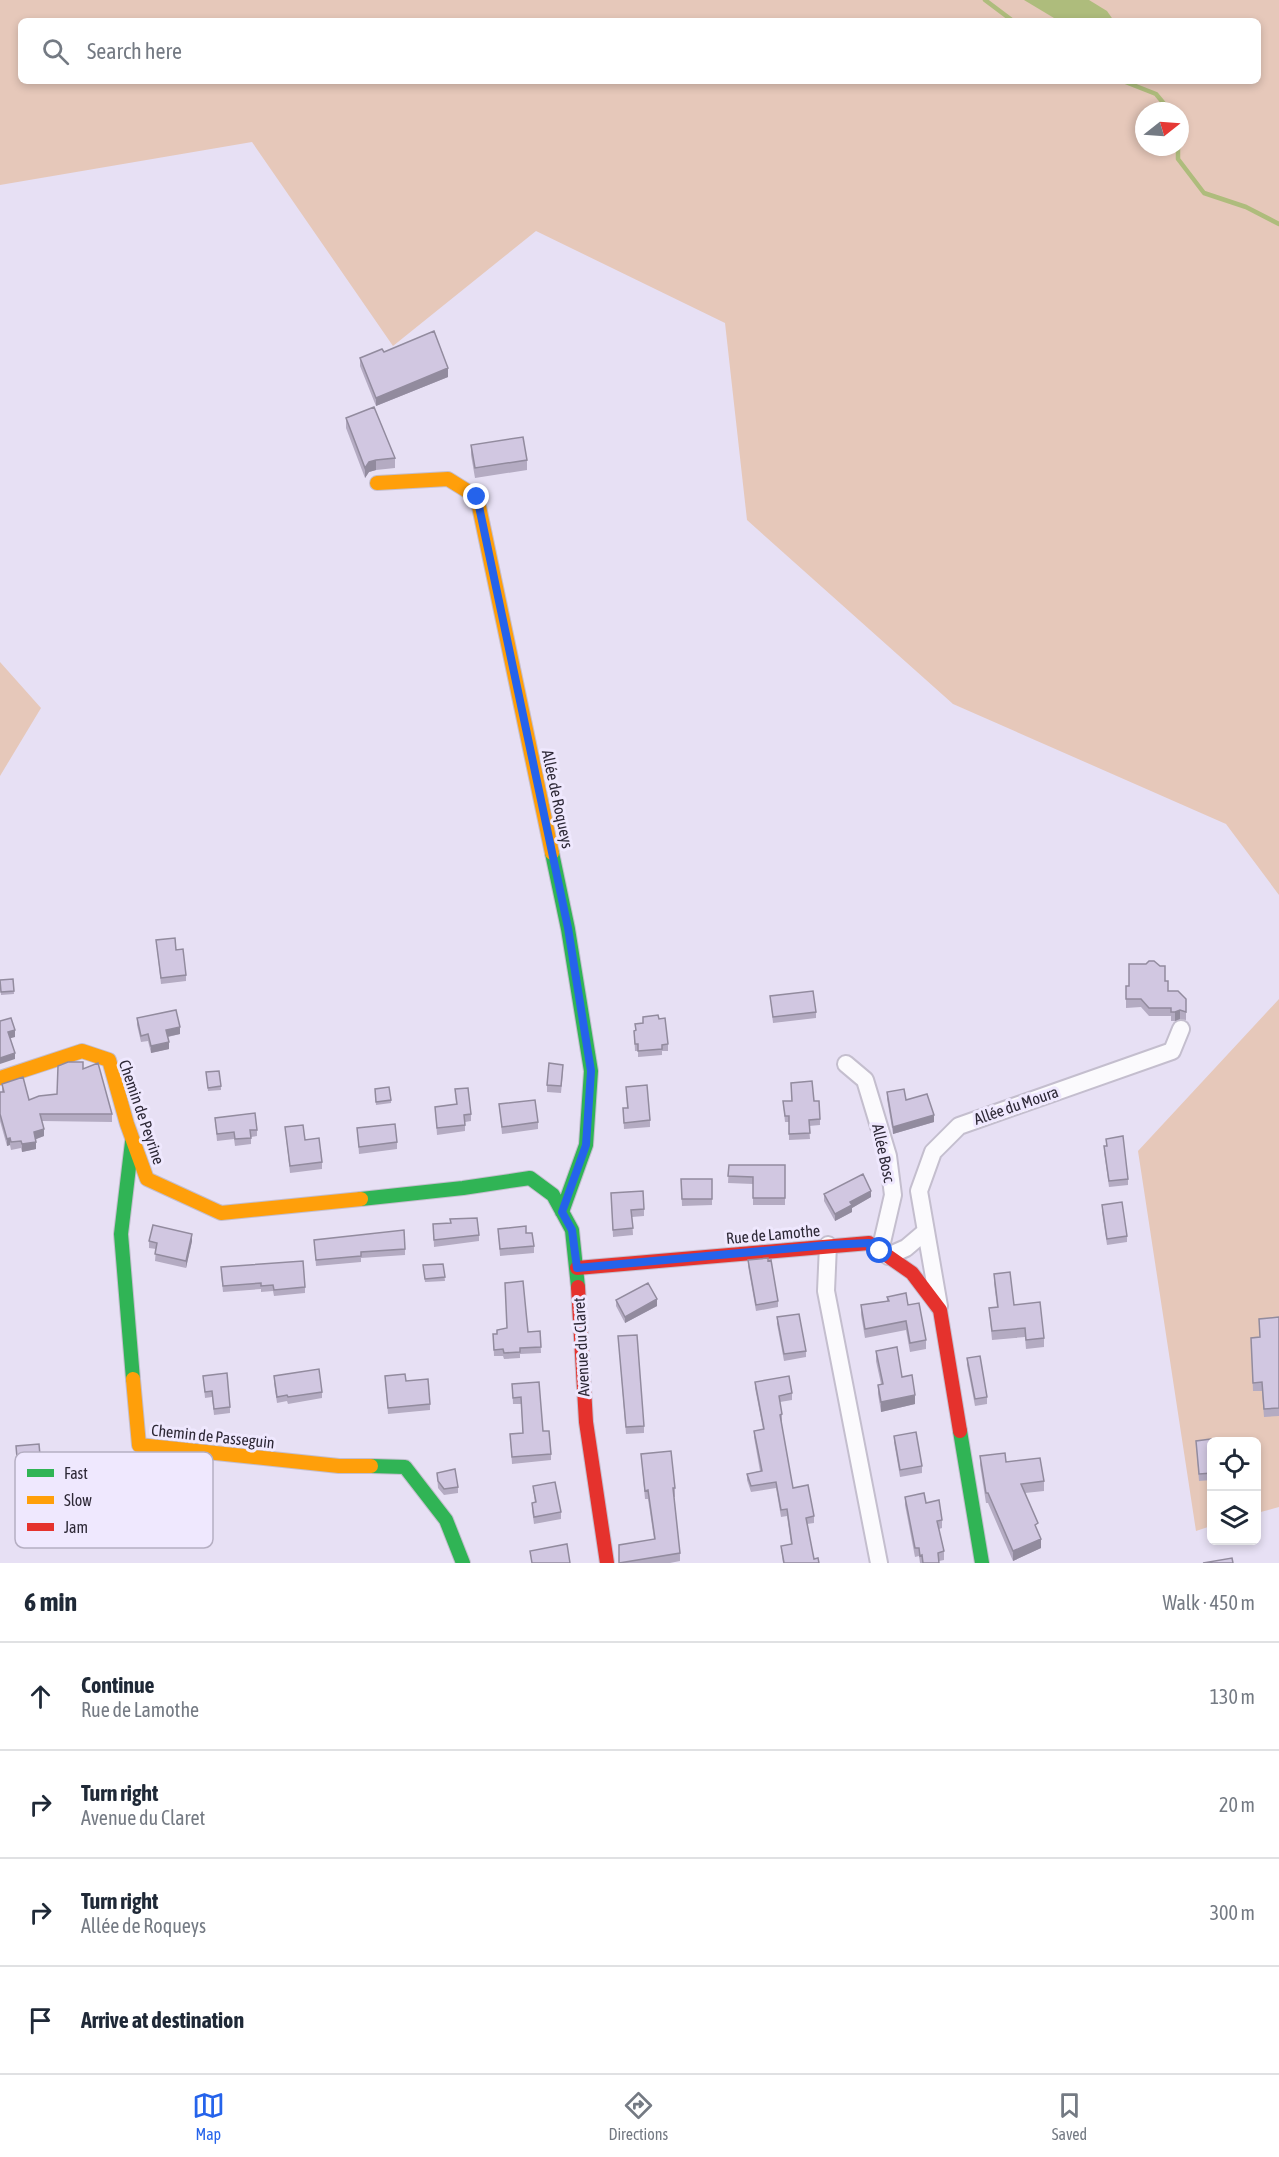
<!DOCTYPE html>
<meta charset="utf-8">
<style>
:root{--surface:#fff;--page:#f2f2f3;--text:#1f2937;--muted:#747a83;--line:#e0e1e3;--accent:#2563eb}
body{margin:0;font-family:"Asap Condensed",sans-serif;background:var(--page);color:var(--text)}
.controls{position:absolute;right:18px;bottom:18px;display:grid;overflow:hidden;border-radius:9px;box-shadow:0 3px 9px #0003}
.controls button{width:54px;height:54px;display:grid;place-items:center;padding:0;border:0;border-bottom:2px solid var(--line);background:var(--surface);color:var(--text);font:30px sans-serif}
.compass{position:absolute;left:1135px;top:102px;width:54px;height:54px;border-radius:50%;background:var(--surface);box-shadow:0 3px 9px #0003;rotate:73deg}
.stop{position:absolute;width:18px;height:18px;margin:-14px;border:4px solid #2563eb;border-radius:50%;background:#fff}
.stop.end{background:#2563eb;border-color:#fff;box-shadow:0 2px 6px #0008}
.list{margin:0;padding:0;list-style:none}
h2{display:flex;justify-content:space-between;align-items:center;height:78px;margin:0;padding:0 24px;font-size:26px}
h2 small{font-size:20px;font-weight:400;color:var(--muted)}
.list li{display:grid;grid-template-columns:39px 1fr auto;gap:18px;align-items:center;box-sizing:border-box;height:108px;padding:0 24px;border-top:2px solid var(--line)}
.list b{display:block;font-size:22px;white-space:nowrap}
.list p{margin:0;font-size:20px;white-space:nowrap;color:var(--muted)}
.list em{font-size:20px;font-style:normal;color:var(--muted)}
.icon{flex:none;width:33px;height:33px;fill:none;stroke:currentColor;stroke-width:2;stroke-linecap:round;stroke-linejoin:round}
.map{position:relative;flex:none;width:1279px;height:1563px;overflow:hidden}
.search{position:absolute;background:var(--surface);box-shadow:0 3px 9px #0003;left:18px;right:18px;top:18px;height:66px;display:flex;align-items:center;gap:15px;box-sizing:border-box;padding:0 21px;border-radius:9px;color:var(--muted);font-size:22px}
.sheet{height:510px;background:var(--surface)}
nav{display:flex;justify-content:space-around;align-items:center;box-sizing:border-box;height:84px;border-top:2px solid var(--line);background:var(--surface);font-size:16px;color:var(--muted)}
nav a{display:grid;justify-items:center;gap:3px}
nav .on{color:var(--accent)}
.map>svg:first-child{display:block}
</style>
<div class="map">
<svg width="1279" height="1563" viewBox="0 0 1279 1563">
<rect width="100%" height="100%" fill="#e7e0f4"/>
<!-- green -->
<path fill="#e6c8ba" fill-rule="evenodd" d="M0 0H1279V895L1226 824 953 704 747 520 725 323 536 231 393 346 252 142 0 185ZM21 21H1258V81H21ZM1144 111H1180V147H1144Z
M0 662 41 708 0 776Z
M1279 999V1507L1257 1513 1256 1442H1212L1211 1526 1196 1531 1138 1151Z"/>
<!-- water -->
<path fill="#aebc7c" d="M1024 0H1089L1107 11 1114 21H1059Z"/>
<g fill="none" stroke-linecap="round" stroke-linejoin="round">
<!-- stream -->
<path stroke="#aebc7c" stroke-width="4.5" d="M985 0 1013 21
M1123 81 1156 94 1170 111
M1178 147V159L1204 193 1246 207 1279 224"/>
<defs>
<path id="street" d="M846 1064 865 1080 888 1156 893 1195 880 1251
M828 1245 826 1291 879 1563
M888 1256 906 1248 926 1231
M939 1306 919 1191 933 1152 959 1126 1172 1051 1181 1029"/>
<path id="fast" d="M552 853 568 929 591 1071 586 1145 562 1212
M132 1142 121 1234 133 1379
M361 1199 463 1188 530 1178 553 1195 572 1230 578 1287
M960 1431 982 1563
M371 1466 405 1467 446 1520 463 1563"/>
<path id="slow" d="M377 483 448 479 477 497 552 853
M0 1078 82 1051 109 1060 127 1124 147 1179 221 1213 361 1199
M133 1379 139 1445 339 1466H371"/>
<path id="jam" d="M577 1268 869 1243 912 1273 940 1310 960 1431
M578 1287 586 1422 607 1563"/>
</defs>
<!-- street casing -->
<use href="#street" stroke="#c4bece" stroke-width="20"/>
<!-- fast casing -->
<use href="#fast" stroke="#c4bece" stroke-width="16"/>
<!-- slow casing -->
<use href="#slow" stroke="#c4bece" stroke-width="16"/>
<!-- jam casing -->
<use href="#jam" stroke="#c4bece" stroke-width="16"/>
<!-- street -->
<use href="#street" stroke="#fbfafd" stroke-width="16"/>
<!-- fast -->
<use href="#fast" stroke="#30b455" stroke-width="14"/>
<!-- slow -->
<use href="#slow" stroke="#ff9f0a" stroke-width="14"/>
<!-- jam -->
<use href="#jam" stroke="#e5322d" stroke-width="14"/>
</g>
<!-- wall -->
<path fill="#b4abc2" d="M384 352 448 377 376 406 360 366V358Z
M346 418 395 458V468L376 470 369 472 365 478 346 428Z
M471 445 527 460V470L475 478 471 455Z
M156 940 186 975V981L161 984Z
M1146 964 1165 981 1168 991 1186 999V1020L1180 1019 1175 1021H1171V1016H1149L1141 1007 1126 1008V986H1129Z
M13 979 14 994 1 995 0 980Z
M770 996 816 1012V1018L773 1023Z
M643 1017 659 1019 668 1044V1051H662V1055L638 1057V1051H635L634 1031 635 1030V1024L643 1023Z
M137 1018 180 1034 168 1037 169 1049 151 1053 148 1041 141 1042 137 1025Z
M83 1069 112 1114V1122L42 1121 44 1136 35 1139 36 1149 22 1152 21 1148 11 1150 10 1145 7 1146 0 1121V1093L2 1092V1084L29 1100 57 1094Z
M206 1072 221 1086V1090L208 1091Z
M563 1072 561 1093 547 1092V1085Z
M791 1083 814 1101 820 1119V1125L809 1126 810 1139 789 1140V1122H785L783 1101H792Z
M626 1087 650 1120V1127L624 1129 623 1108H627Z
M455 1089 471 1114V1121L465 1122V1131L437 1135 435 1107 456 1104Z
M375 1092 391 1100V1103L376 1105Z
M887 1092 906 1100 934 1122 893 1134 887 1099Z
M499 1104 538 1122V1129L502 1134Z
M215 1118 257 1130V1136L251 1137V1144L235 1146 234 1139 217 1141Z
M285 1127 305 1140 322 1162V1169L290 1173Z
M357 1128 397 1142V1149L359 1154Z
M1106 1139 1128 1179V1185L1109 1187 1104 1152V1146H1106Z
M729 1165H785V1205H753V1184L728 1183Z
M681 1179H712V1205L682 1206Z
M611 1193 644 1209V1216L632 1217 633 1235 613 1237Z
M824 1194 871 1197 852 1208V1212L835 1221 824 1201Z
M1102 1205 1127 1236V1242L1107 1245 1102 1212Z
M433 1224 479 1235V1241L434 1247Z
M498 1229 526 1233 534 1246V1253L500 1256Z
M314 1240 405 1249V1255L361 1258V1262L316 1266Z
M149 1241H192L186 1268 155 1261 156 1249 149 1248Z
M748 1260 778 1301V1307L756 1311 748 1266Z
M443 1264 445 1281 425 1282 423 1265Z
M221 1273 305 1287V1293L274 1296 273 1291 261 1292V1289L223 1292Z
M994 1274 1014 1305 1044 1338V1347L1026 1349 1025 1337 992 1340 989 1308 997 1307 994 1283Z
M887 1297 908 1305 926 1340V1349L910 1352 906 1330 865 1338 861 1315V1305L887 1301Z
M616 1300 657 1306 625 1323 616 1306Z
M777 1317 806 1351V1357L784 1361 777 1324Z
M1279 1317V1416L1264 1417 1262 1391H1253L1251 1338 1260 1337 1259 1319Z
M540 1331 541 1353 520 1354V1358L504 1359 503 1356H494L493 1334Z
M618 1336 644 1426V1433L626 1434Z
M876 1351 902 1377 915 1404 881 1412 878 1394V1385L881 1384 876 1361Z
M967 1358 987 1397V1404L975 1406 967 1365Z
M203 1376 230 1407V1413L214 1415 212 1397 205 1398Z
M274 1376 322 1392V1398L288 1404 287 1401 277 1403 274 1383Z
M385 1376 406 1381 430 1404V1410L388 1414Z
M755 1382 792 1393V1400L780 1402 782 1414V1421H781L793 1488 814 1516V1523L807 1524 814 1559 819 1563H783L781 1546 791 1544 787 1516 781 1517 776 1488 751 1492 747 1480V1474L760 1471 754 1437V1431L763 1429 755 1388Z
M512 1384 543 1431 551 1454V1460L512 1464 510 1434 523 1433 521 1404H513Z
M894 1436 922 1466V1473L900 1477 894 1442Z
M1196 1441 1212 1442V1480L1199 1481Z
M16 1446 43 1490V1496L20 1498Z
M641 1454 675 1488V1497H674L680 1553V1561L670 1563H619L654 1539 648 1499H645Z
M980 1456 1006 1462 1044 1481V1491L1025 1493 1041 1548 1013 1561 988 1503H986L980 1465Z
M437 1473 458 1487V1493L444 1495 438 1488Z
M533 1486 561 1512V1519L534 1524 532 1510V1503H535Z
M905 1497 926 1503 942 1520V1528L939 1529 944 1551V1560L939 1561V1563H920L919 1556 915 1557 905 1505Z"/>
<!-- shaded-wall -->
<path fill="#928b9e" d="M448 368V377L376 406V398Z
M376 460V470L369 472 365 478V468L369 462Z
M1180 1010V1019L1175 1021V1012Z
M180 1027V1034L166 1037V1030Z
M15 1030V1037L8 1039V1032Z
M169 1042V1049L151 1053V1046Z
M15 1053V1059L0 1064V1058Z
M934 1115V1122L893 1134V1127Z
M44 1129V1136L34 1140V1132Z
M10 1138V1145L7 1146V1139Z
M36 1142V1149L22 1152V1144Z
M871 1191V1197L852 1208V1212L835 1221V1214L850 1202Z
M192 1234V1241L186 1268V1261Z
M657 1299V1306L625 1323V1317Z
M915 1395V1404L881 1412V1402Z
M1041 1539V1548L1013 1561V1551Z"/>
<!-- building -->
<path fill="#d1c7e1" stroke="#928b9e" stroke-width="1.5" d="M434 331 448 368 376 398 360 358 382 349 384 352Z
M374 407 395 458 376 460 369 462 365 468 346 418Z
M523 437 527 460 475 468 471 445Z
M175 938 176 950 183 949 186 975 161 978 156 940Z
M1149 961H1154L1160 966H1165V981H1168V991H1178L1186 999V1012L1180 1010 1175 1012H1171V1008H1149L1141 999H1126V986H1129V964H1146Z
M13 979 14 991 1 992 0 980Z
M813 991 816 1012 773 1017 770 996Z
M176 1010 180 1027 166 1030 169 1042 151 1046 148 1034 141 1036 137 1018Z
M658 1015 659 1019 665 1018 668 1044 662 1045V1049L638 1051V1044H635L634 1031 636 1030 635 1024 643 1023V1017Z
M11 1018 15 1030 8 1032 15 1053 0 1058V1021Z
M68 1062H83V1069L98 1063 112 1114H40L44 1129 34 1132 36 1142 22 1144 21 1141 11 1142 10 1138 7 1139 0 1114V1092H4L2 1084 23 1077 29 1100 39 1096 57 1094 58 1066Z
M549 1063 563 1065 561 1086 547 1085Z
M219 1071 221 1086 208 1088 206 1072Z
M812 1081 814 1101H819L820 1119 809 1120 810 1133 789 1134V1116H785L783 1101H792L791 1083Z
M647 1085 650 1120 624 1123 623 1108H628L626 1087Z
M389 1087 391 1100 376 1102 375 1089Z
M468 1088 471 1114 464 1115 465 1125 437 1128 435 1107 457 1104 455 1089Z
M904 1089 906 1100 927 1094 934 1115 893 1127 887 1092Z
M535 1100 538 1122 502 1127 499 1104Z
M255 1113 257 1130H250L251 1138 235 1139 234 1132 217 1134 215 1118Z
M395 1124 397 1142 359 1147 357 1128Z
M303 1125 305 1140 319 1138 322 1162 290 1166 285 1127Z
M1123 1136 1128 1179 1109 1181 1104 1146H1107L1106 1139Z
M729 1165H785V1198H753V1177L728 1176Z
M863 1174 871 1191 850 1202 852 1205 835 1214 824 1194Z
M681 1179H712V1199H682Z
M643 1191 644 1209 631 1210 633 1228 613 1230 611 1193Z
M1122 1202 1127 1236 1107 1239 1102 1205Z
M477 1218 479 1235 434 1240 433 1224 451 1223 450 1219Z
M153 1225 192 1234 186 1261 155 1254 157 1243 149 1241Z
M526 1226V1233H532L534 1246 500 1249 498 1229Z
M404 1230 405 1249 361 1252V1256L316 1260 314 1240Z
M768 1258V1261L771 1260 778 1301 756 1305 748 1260Z
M303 1261 305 1287 274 1290 273 1285 261 1286V1283L223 1286 221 1267Z
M443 1264 445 1277 425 1279 423 1265Z
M1010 1272 1014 1305 1040 1302 1044 1338 1026 1340 1025 1328 992 1331 989 1308 998 1307 994 1274Z
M523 1281 528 1332 540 1331 541 1347 520 1348V1352L504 1353 503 1349 494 1350 493 1334H497V1330L507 1328 505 1283Z
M648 1283 657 1299 625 1317 616 1300Z
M906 1293 908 1305 919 1303 926 1340 910 1343 906 1321 865 1329 861 1305 889 1301 887 1297Z
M799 1314 806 1351 784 1354 777 1317Z
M1279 1317V1408L1264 1409 1262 1382 1253 1383 1251 1338 1260 1337 1259 1319Z
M637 1335 644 1426 626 1427 618 1336Z
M897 1347 902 1377 912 1375 915 1395 881 1402 878 1385 883 1384 876 1351Z
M980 1356 987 1397 975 1399 967 1358Z
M319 1369 322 1392 288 1397 287 1395 277 1397 274 1376Z
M227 1373 230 1407 214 1409 212 1391 205 1392 203 1376Z
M405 1374 406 1381 428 1379 430 1404 388 1408 385 1376Z
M789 1376 792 1393 779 1396 782 1414 780 1415 793 1488 808 1485 814 1516 806 1518 814 1559 818 1558 819 1563H784L781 1546 792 1544 787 1509 781 1510 776 1482 751 1486 747 1474 762 1471 754 1431 764 1429 755 1382Z
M539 1382 543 1431H549L551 1454 512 1457 510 1434 523 1433 521 1397 513 1398 512 1384Z
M916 1432 922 1466 900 1470 894 1436Z
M1218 1438V1442H1212V1473L1199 1474 1196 1441Z
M39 1444 43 1490 20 1492 16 1446Z
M671 1451 675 1488H673L680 1553 619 1563V1545L655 1539 648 1490 645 1491 641 1454Z
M1005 1453 1006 1462 1040 1458 1044 1481 1021 1484 1038 1523 1035 1525 1041 1539 1013 1551 988 1493H986L980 1456Z
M455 1469 458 1487 444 1489 438 1481 437 1473Z
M555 1482 561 1512 534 1517 532 1503 536 1502 533 1486Z
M924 1493 926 1503 939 1500 942 1520 937 1521 944 1551 938 1553 939 1563H923L922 1555 920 1556 919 1548H915L905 1497Z
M567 1544 570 1563H532L530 1551Z
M1232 1558 1233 1563H1203Z"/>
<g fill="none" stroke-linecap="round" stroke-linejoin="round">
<!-- route -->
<path stroke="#2563eb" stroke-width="8" d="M477 497 568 928 591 1071 586 1145 562 1212 572 1230 577 1268 828 1245 869 1243 880 1251"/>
</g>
<g text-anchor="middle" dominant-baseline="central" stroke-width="6" stroke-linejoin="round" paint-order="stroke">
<!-- street labels -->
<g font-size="16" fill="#2d2836" stroke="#efe8fe">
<text transform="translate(558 799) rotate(78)">Allée de Roqueys</text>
<text transform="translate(1016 1105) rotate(-19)">Allée du Moura</text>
<text transform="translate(142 1112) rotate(71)">Chemin de Peyrine</text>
<text transform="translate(884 1153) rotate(78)">Allée Bosc</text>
<text transform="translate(773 1234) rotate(-5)">Rue de Lamothe</text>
<text transform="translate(581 1347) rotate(-93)">Avenue du Claret</text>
<text transform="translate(213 1436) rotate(6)">Chemin de Passeguin</text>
</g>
</g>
<!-- legend -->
<rect x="15" y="1452" width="198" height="96" rx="9" fill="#efe8fe" stroke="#b5aec2" stroke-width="1.5"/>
<rect x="27" y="1469" width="27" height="8" fill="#30b455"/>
<rect x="27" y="1496" width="27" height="8" fill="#ff9f0a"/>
<rect x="27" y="1523" width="27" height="8" fill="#e5322d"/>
<g font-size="16" fill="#2d2836">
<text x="64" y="1479">Fast</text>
<text x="64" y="1506">Slow</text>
<text x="64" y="1533">Jam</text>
</g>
</svg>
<div class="controls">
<button><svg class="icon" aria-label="locate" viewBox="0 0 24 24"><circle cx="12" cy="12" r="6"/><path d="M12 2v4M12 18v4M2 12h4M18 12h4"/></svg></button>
<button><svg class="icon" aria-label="layers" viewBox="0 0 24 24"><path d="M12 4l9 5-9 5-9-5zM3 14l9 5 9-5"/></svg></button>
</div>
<svg class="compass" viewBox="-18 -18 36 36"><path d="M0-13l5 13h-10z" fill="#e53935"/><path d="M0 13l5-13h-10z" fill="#747a83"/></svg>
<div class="stop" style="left:880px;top:1251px"></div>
<div class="stop end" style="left:477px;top:497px"></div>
<div class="search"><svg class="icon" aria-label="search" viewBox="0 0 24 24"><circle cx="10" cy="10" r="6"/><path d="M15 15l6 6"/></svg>Search here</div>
</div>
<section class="sheet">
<h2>6 min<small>Walk · 450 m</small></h2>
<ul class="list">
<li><svg class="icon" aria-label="ahead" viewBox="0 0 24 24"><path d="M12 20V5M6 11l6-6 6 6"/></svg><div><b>Continue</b><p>Rue de Lamothe</p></div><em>130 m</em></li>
<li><svg class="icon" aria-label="right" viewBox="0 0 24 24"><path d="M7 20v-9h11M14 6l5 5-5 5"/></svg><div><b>Turn right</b><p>Avenue du Claret</p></div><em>20 m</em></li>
<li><svg class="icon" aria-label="right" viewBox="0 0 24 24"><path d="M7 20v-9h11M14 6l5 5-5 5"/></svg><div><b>Turn right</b><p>Allée de Roqueys</p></div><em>300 m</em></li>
<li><svg class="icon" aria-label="arrive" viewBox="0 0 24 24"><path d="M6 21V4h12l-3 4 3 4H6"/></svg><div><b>Arrive at destination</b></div></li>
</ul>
</section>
<nav>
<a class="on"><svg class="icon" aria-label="map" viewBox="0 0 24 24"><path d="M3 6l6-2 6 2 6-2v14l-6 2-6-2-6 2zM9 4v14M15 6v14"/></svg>Map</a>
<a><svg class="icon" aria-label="directions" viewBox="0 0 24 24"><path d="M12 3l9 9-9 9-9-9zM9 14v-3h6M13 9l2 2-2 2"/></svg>Directions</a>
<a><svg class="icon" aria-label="saved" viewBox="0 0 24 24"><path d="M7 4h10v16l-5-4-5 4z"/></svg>Saved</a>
</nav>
